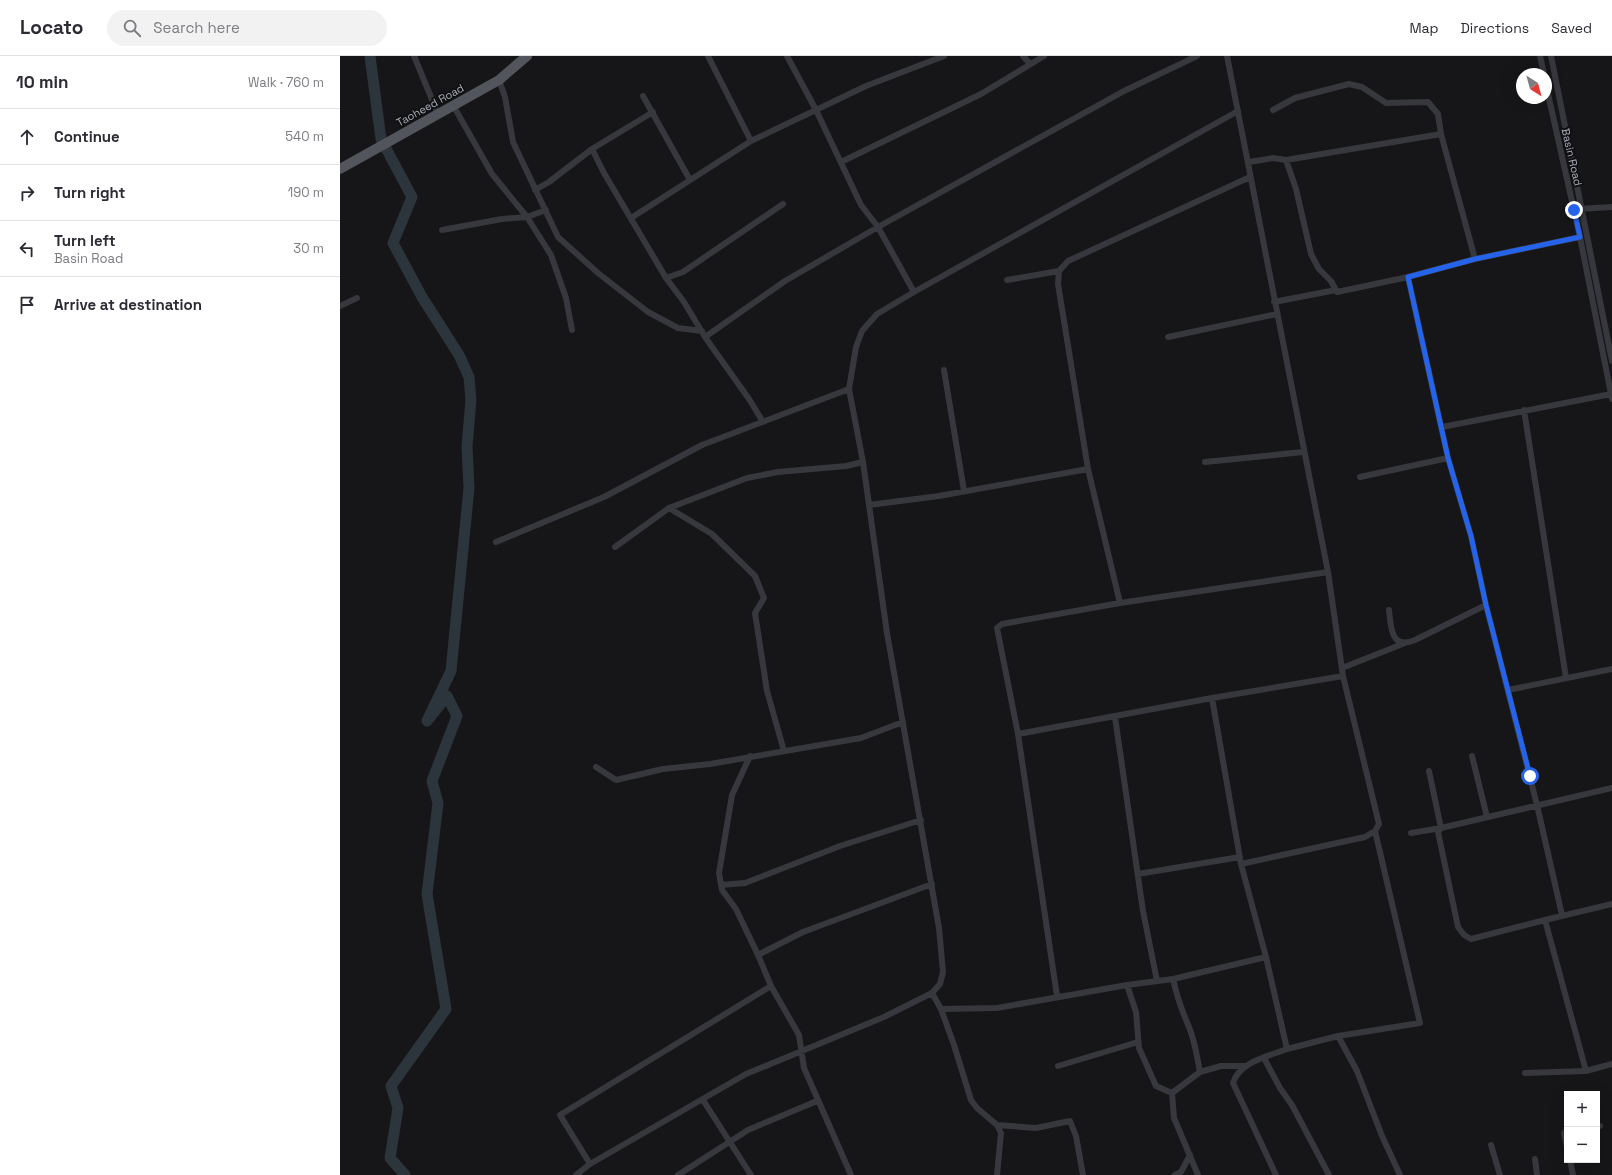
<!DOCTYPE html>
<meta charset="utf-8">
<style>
:root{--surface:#fff;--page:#f2f2f3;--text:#2b2b33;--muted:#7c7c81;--line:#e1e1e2}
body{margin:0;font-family:"Space Grotesk",sans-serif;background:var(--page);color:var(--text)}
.controls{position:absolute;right:12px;bottom:12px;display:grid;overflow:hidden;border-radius:0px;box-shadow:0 4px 16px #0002}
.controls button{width:36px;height:36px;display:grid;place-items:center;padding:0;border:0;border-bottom:1px solid var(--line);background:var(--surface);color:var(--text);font:20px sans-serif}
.compass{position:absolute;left:1176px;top:12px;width:36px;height:36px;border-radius:50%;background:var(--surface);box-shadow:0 4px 16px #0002;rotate:144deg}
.stop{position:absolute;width:12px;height:12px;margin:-9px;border:3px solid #2563eb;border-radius:50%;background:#fff}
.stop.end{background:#2563eb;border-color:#fff;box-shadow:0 1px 4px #0008}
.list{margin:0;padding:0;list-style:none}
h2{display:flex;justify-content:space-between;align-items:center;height:52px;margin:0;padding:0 16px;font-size:17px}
h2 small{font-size:13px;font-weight:400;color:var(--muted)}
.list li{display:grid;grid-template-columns:26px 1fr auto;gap:12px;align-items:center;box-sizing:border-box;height:56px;padding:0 16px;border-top:1px solid var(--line)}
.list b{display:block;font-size:15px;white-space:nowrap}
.list p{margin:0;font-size:13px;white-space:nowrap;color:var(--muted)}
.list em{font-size:13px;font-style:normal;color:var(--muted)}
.icon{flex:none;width:22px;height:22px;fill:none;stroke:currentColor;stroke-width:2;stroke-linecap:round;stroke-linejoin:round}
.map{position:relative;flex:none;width:1272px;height:1119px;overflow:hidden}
header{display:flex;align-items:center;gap:24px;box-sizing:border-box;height:56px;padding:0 20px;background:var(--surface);border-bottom:1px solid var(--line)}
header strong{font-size:19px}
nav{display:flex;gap:22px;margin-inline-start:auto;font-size:14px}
.search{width:280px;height:36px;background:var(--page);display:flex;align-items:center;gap:10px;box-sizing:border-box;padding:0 14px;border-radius:22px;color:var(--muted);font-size:15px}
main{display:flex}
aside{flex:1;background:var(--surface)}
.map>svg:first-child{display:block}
</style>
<header>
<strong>Locato</strong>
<div class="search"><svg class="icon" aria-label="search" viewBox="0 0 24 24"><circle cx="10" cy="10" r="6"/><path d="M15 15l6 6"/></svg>Search here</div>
<nav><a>Map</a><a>Directions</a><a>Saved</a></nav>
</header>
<main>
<aside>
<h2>10 min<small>Walk · 760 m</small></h2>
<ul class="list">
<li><svg class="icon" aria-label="ahead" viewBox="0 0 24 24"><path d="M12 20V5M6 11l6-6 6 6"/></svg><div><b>Continue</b></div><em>540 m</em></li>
<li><svg class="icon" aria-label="right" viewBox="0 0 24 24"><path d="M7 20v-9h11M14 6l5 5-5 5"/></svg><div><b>Turn right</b></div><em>190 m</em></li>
<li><svg class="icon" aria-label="left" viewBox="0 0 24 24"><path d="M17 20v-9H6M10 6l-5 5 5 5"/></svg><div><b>Turn left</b><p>Basin Road</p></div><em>30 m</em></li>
<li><svg class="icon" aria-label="arrive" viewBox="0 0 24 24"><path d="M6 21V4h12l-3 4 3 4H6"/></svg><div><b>Arrive at destination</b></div></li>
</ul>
</aside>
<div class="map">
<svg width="1272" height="1119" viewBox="0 0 1272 1119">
<rect width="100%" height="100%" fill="#161618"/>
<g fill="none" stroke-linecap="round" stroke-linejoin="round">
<!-- river -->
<path stroke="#2c353c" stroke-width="11" d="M30 0 41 83 72 141 53 187 82 241 119 299 129 321 131 344 127 390 129 432 111 615 87 665 107 640 117 660 92 725 98 747 87 838 106 953 51 1030 58 1052 50 1102 65 1119"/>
<!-- street -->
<path stroke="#37383d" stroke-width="6" d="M74 0 98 58
M368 0 411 85
M447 0 476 54 521 149 538 171 574 236
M683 0 690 8
M887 0 988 516 1003 620 1039 768 1035 775 1025 781 901 808 926 901 947 993C929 1000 899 1006 893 1027L936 1119
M1200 0 1204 18
M1211 0 1272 305
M159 24 165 41 173 86 218 181 258 217 308 256 338 272 362 275
M1206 29 1240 181 1272 343
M303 40 350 124
M113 49 152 118 187 161 211 199 226 242 232 274
M933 54 955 42 1009 28 1022 31 1046 47 1088 46 1098 58 1101 78 1135 203
M252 93 264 117 326 222 344 246 365 281 409 343 423 366
M946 104 956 133 971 198 979 213 991 225 997 236 1068 221 1135 203 1240 181
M501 106 641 38 704 0
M909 106 933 102 946 104 1101 78
M195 134 209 126 252 93 313 56
M1238 153 1272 151
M291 162 411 85 526 30 604 0
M102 174 162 163 187 161 206 154
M1068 221 1108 402 1131 480 1146 549 1197 749 1222 859
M326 222 343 216 443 148
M667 224 719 215
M934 246 996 234
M0 250 17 242
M365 281 445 225 538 171 782 36 857 0
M828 281 937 258
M604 314 624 435
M1184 354 1226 622
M1102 371 1271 338
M865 406 963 396
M1020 421 1108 402
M529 449 599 440 748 413
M329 452 372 478 415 520 424 542 415 557 427 635 444 695
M156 486 264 441 362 389 509 333
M275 491 329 452 407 422 438 416 506 410 523 406
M780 547 748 413 718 228 719 215 728 205 910 121
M1049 554C1051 572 1051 594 1075 584L1146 549
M1002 612 1065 587
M1168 634 1272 613
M872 642 901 808
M775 661 803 855 817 925
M678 678 872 642 1003 620
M410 700 392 739 379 817 382 834 396 853 418 899 431 930 459 979 464 1012 511 1119
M1132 700 1147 761
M256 711 276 724 323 713 370 708 521 682 563 666
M1089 715 1101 772 1098 776 1118 871 1124 879 1131 883 1205 864 1272 848
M1071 777 1101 772 1272 732
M798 818 900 801
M381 829 405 827 500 790 581 764
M1205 864 1246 1015
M418 899 463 876 592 828
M833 923C837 941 842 955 849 971 855 985 857 1001 860 1016
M787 929 796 956 799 992 816 1030 832 1037
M592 937 601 953 614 989 631 1044 637 1052 657 1069 661 1077 657 1119
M717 940 678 678 657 572 662 568 780 547 988 516
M601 953 657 952 787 929 833 923 926 901
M998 980 1080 967 1035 775
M947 993 998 980 1017 1015 1042 1080 1060 1119
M924 1002 940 1032 952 1049 989 1119
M718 1010 798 986
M1185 1017 1246 1015 1272 1008
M832 1037 834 1062 858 1119
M832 1037 860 1016 881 1010H906
M363 1044 411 1119
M657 1069 696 1072 730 1065 736 1080 743 1119
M1257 1071 1260 1070
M1227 1077H1224L1227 1092
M1151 1089 1160 1119
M1195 1103 1197 1119
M1230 1104 1233 1119
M250 1108 406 1018 544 961 592 937 600 928 603 916 599 872 547 577 523 406 509 333 516 291 522 275 537 258 574 236 898 55
M236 1119 250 1108 220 1059 431 930
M338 1119 408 1074 477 1045
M835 1119 841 1116 850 1099"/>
<!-- primary -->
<path stroke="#53555c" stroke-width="10" d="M0 113 159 24 187 0"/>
</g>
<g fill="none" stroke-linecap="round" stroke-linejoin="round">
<!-- route -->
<path stroke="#2563eb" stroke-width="5" d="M1190 720 1146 549 1131 480 1108 402 1068 221 1135 203 1240 181 1234 154"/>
</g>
<g text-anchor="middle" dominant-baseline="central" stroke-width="4" stroke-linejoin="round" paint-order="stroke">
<!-- street labels -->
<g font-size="11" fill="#a8adb8" stroke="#111113">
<text transform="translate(90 49) rotate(-29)">Taoheed Road</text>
<text transform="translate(1232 101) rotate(77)">Basin Road</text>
</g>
</g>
</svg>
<div class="controls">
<button>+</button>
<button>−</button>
</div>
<svg class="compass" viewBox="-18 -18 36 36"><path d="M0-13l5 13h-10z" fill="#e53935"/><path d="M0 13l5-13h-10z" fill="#7c7c81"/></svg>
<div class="stop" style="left:1190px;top:720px"></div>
<div class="stop end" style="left:1234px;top:154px"></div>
</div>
</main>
